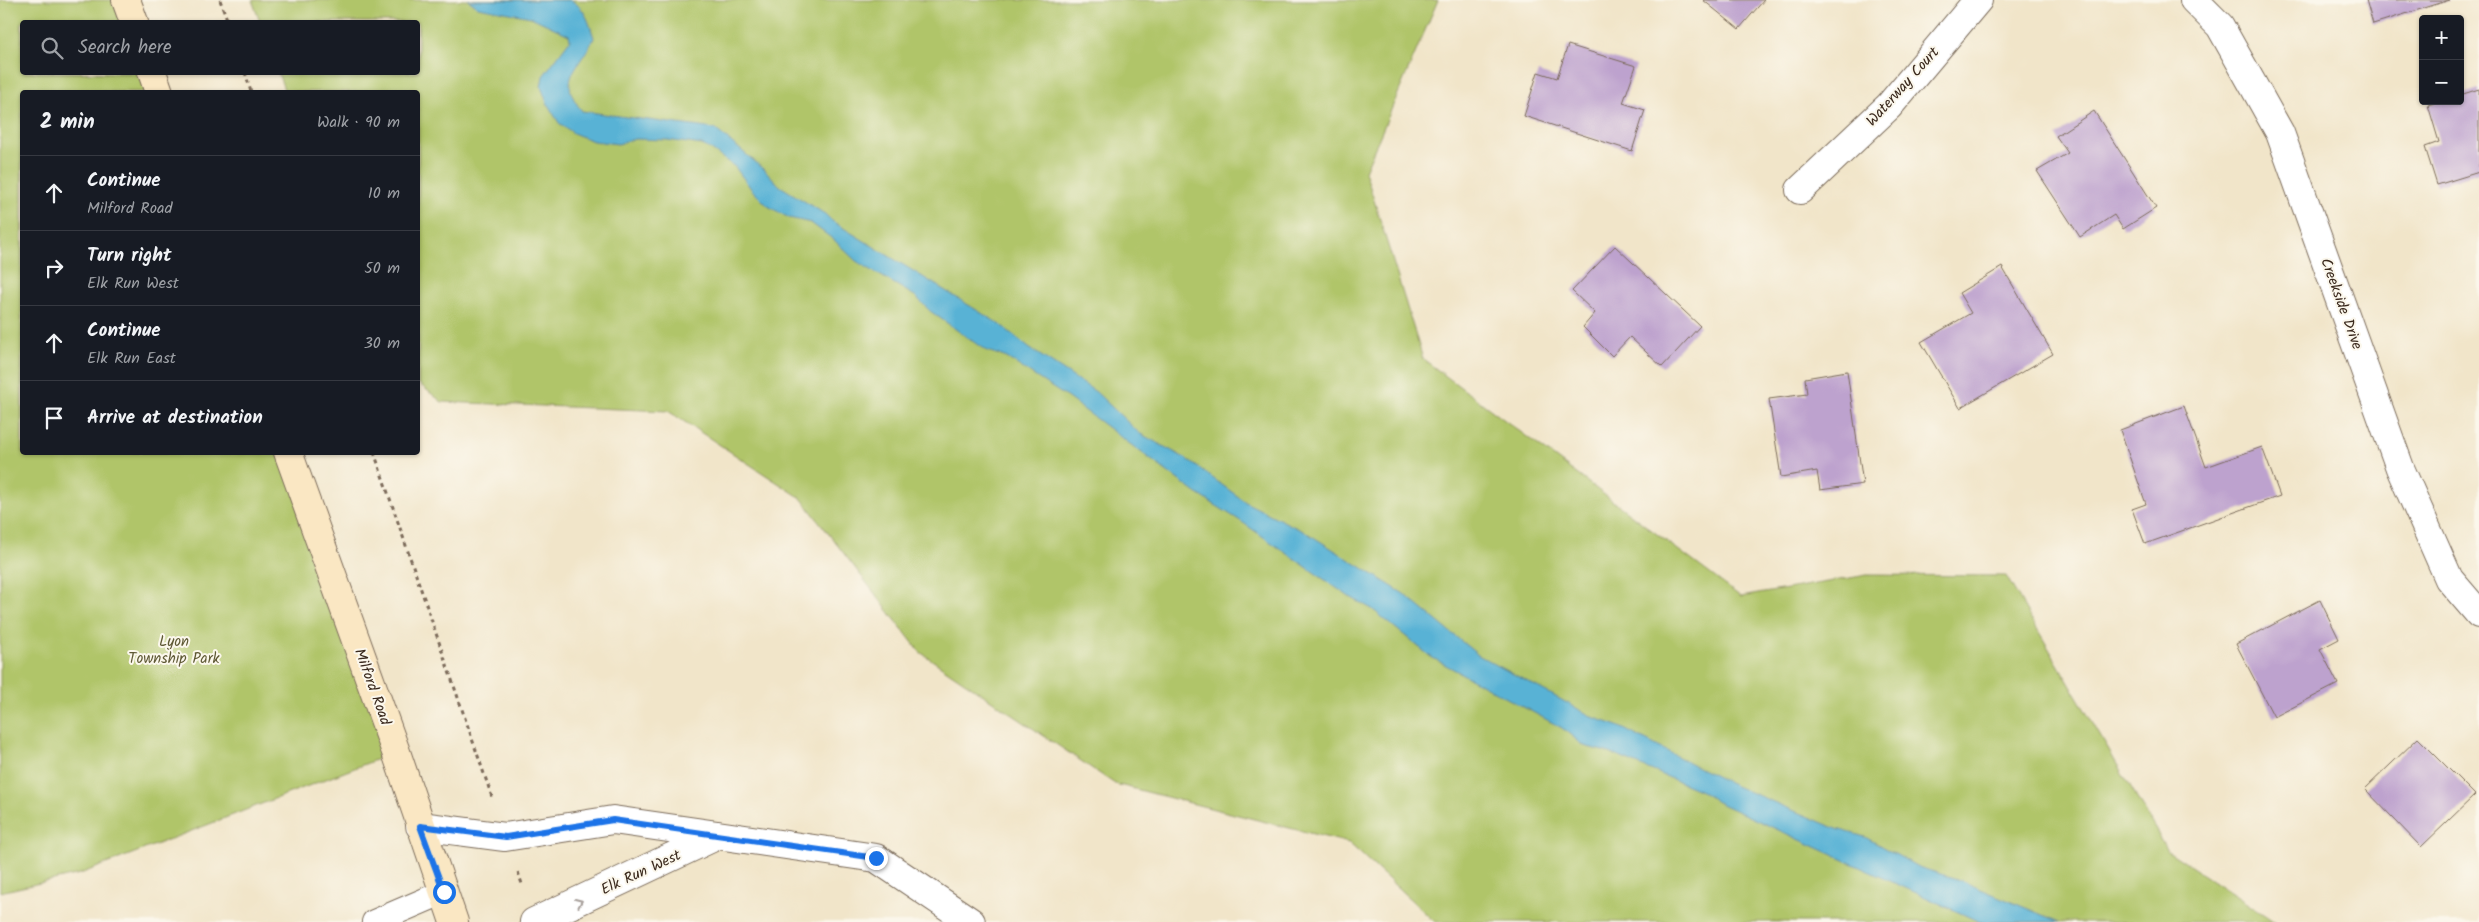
<!DOCTYPE html>
<meta charset="utf-8">
<style>
:root{--surface:#171b24;--page:#242831;--text:#f1f3f6;--muted:#9ea1a6;--line:#363941}
body{margin:0;font-family:Kalam,sans-serif;background:var(--page);color:var(--text)}
.controls{position:absolute;right:15px;top:15px;display:grid;overflow:hidden;border-radius:5px;box-shadow:0 1px 4px #0004}
.controls button{width:45px;height:45px;display:grid;place-items:center;padding:0;border:0;border-bottom:1px solid var(--line);background:var(--surface);color:var(--text);font:25px sans-serif}
.stop{position:absolute;width:15px;height:15px;margin:-11px;border:4px solid #1a73e8;border-radius:50%;background:#fff}
.stop.end{background:#1a73e8;border-color:#fff;box-shadow:0 1px 5px #0008}
.list{margin:0;padding:0;list-style:none}
h2{display:flex;justify-content:space-between;align-items:center;height:65px;margin:0;padding:0 20px;font-size:21px}
h2 small{font-size:16px;font-weight:400;color:var(--muted)}
.list li{display:grid;grid-template-columns:32px 1fr auto;gap:15px;align-items:center;box-sizing:border-box;height:75px;padding:0 20px;border-top:1px solid var(--line)}
.list b{display:block;font-size:19px;white-space:nowrap}
.list p{margin:0;font-size:16px;white-space:nowrap;color:var(--muted)}
.list em{font-size:16px;font-style:normal;color:var(--muted)}
.icon{flex:none;width:28px;height:28px;fill:none;stroke:currentColor;stroke-width:2;stroke-linecap:round;stroke-linejoin:round}
.map{position:relative;flex:none;width:2479px;height:922px;overflow:hidden}
.search{position:absolute;background:var(--surface);box-shadow:0 1px 4px #0004;left:20px;top:20px;width:400px;height:55px;display:flex;align-items:center;gap:12px;box-sizing:border-box;padding:0 18px;border-radius:5px;color:var(--muted);font-size:19px}
.panel{position:absolute;background:var(--surface);box-shadow:0 1px 4px #0004;left:20px;top:90px;width:400px;height:365px;border-radius:5px}
.map>svg:first-child{display:block}
</style>
<div class="map">
<svg width="2479" height="922" viewBox="0 0 2479 922">
<rect width="100%" height="100%" fill="#fbf7ec"/>
<filter id="ink" filterUnits="userSpaceOnUse"><feTurbulence type="fractalNoise" baseFrequency=".02" numOctaves="2"/><feDisplacementMap in="SourceGraphic" scale="10" xChannelSelector="R" yChannelSelector="G"/><feConvolveMatrix kernelMatrix="1 2 1 2 8 2 1 2 1" color-interpolation-filters="sRGB"/></filter>
<filter id="wash" filterUnits="userSpaceOnUse"><feTurbulence type="fractalNoise" baseFrequency=".0096" numOctaves="4" result="noise"/><feDisplacementMap in="SourceGraphic" scale="20" xChannelSelector="R" yChannelSelector="G"/><feGaussianBlur stdDeviation="1.12" result="paint"/><feColorMatrix in="noise" values="0 0 0 0 0 0 0 0 0 0 0 0 0 0 0 0 0 1.4 0 .05"/><feComposite in="paint" operator="in"/></filter>
<g filter="url(#wash)">
<rect width="100%" height="100%" fill="#f1e5c9"/>
<!-- green -->
<path fill="#b0c569" stroke="#767844" d="M0 0H127L135 22H22V72L153 73 160 92H22V452L289 453 396 752 80 874 0 892Z
M252 0H1438L1365 171 1423 359 1741 597 1867 575 2006 576 2168 851 2275 922H1435L1349 843 1115 784 920 652 801 498 668 411 442 402 418 383V92H285L278 73 418 72V22H260Z"/>
<!-- water -->
<path fill="#58b2d5" stroke="#4a6e7a" d="M468 0H571C586 9 589 22 594 38 580 68 555 78 582 111L715 129 764 169 780 186 825 214 832 221 1001 325 1029 348 1096 392 1139 433 1185 458 1247 503 1307 533 1404 594 1478 655 1595 718 1618 726 1731 784 1837 829 1865 837 1918 867 1957 879 2059 922H1980L1717 802 1701 791 1610 753 1584 746 1562 728 1431 657 1372 609 1348 596 1239 520 1196 493 1068 398 1007 358 985 350 930 311 915 296 856 261 834 240 811 223 789 218 768 206 752 190 735 167 710 149 702 145 667 140 635 139 618 144 593 141 573 133 559 123 548 105 541 87 543 76 570 40 569 35 531 17 478 7Z"/>
<g id="blocks">
<!-- building -->
<path fill="#bda2ce" d="M1703 0H1764L1739 29Z
M2366 0H2450L2373 24Z
M1568 45 1636 66 1623 103 1645 110 1632 151 1524 116 1538 72 1557 78Z
M2479 89V172L2437 185 2425 147 2439 142 2428 105 2441 101H2460V95Z
M2094 111 2156 208 2123 229 2114 215 2080 237 2037 171 2068 153 2056 136Z
M1615 246 1700 326 1662 367 1630 337 1612 356 1583 327 1595 313 1572 291Z
M2002 267 2053 354 1960 408 1921 342 1971 313 1959 293Z
M1847 371 1863 484 1820 490 1817 471 1781 477 1769 399 1807 394 1805 378Z
M2184 406 2206 467 2262 447 2280 496 2145 544 2132 509 2146 504 2120 430Z
M2320 600 2339 639 2320 649 2338 684 2274 717 2236 644Z
M2418 738 2475 795 2421 847 2365 789Z"/>
</g>
</g>
<g filter="url(#ink)">
<use href="#blocks" fill-opacity="0" stroke="#7b6b5a" stroke-width="1"/>
<g fill="none" stroke-linecap="round" stroke-linejoin="round">
<defs>
<path id="lane" d="M374 922 444 892"/>
<path id="street" d="M2194 0 2220 26 2280 133 2400 468 2449 579 2479 614
M1800 190 1889 106 1978 0
M420 826 505 837 613 820 876 858 971 922
M534 922 718 835"/>
<path id="secondary" d="M126 0 134 22
M152 72 159 92
M288 452 396 752 454 922"/>
</defs>
<!-- lane casing -->
<use href="#lane" stroke="#7b6b5a" stroke-width="26"/>
<!-- street casing -->
<use href="#street" stroke="#7b6b5a" stroke-width="30"/>
<!-- secondary casing -->
<use href="#secondary" stroke="#7b6b5a" stroke-width="30"/>
<!-- path -->
<path stroke="#7b6b5a" stroke-width="3" stroke-dasharray="4 4" stroke-linecap="butt" d="M220 0 228 22
M245 72 251 92
M374 452 493 800
M518 872 523 887"/>
<!-- lane -->
<use href="#lane" stroke="#fff" stroke-width="24"/>
<!-- street -->
<use href="#street" stroke="#fff" stroke-width="28"/>
<!-- secondary -->
<use href="#secondary" stroke="#fae7c3" stroke-width="28"/>
</g>
<!-- one-way arrows -->
<defs><path id="oneway-chevron" d="M-2-3.5L2.5 0L-2 3.5" fill="none" stroke-width="1.6" stroke-linecap="round" stroke-linejoin="round" transform="scale(1.25)"/></defs>
<use stroke="#a79f9a" href="#oneway-chevron" transform="translate(579 902) rotate(-24)"/>
</g>
<g fill="none" stroke-linecap="round" stroke-linejoin="round" filter="url(#ink)">
<!-- route -->
<path stroke="#1a73e8" stroke-width="6" d="M444 892 420 826 506 837 613 820 876 858"/>
</g>
<g text-anchor="middle" dominant-baseline="central" stroke-width="4" stroke-linejoin="round" paint-order="stroke">
<!-- street labels -->
<g font-size="15" fill="#3b2a1e" stroke="#fbf7ec">
<text transform="translate(1903 87) rotate(-48)">Waterway Court</text>
<text transform="translate(2341 304) rotate(70)">Creekside Drive</text>
<text transform="translate(372 687) rotate(70)">Milford Road</text>
<text transform="translate(641 873) rotate(-25)">Elk Run West</text>
</g>
<!-- park labels -->
<g font-size="15" fill="#5e5834" stroke="#fbf7ec">
<text x="174" y="642">Lyon<tspan x="174" dy="17">Township Park</tspan></text>
</g>
</g>
</svg>
<div class="controls">
<button>+</button>
<button>−</button>
</div>
<div class="stop" style="left:444px;top:892px"></div>
<div class="stop end" style="left:876px;top:858px"></div>
<div class="search"><svg class="icon" aria-label="search" viewBox="0 0 24 24"><circle cx="10" cy="10" r="6"/><path d="M15 15l6 6"/></svg>Search here</div>
<section class="panel">
<h2>2 min<small>Walk · 90 m</small></h2>
<ul class="list">
<li><svg class="icon" aria-label="ahead" viewBox="0 0 24 24"><path d="M12 20V5M6 11l6-6 6 6"/></svg><div><b>Continue</b><p>Milford Road</p></div><em>10 m</em></li>
<li><svg class="icon" aria-label="right" viewBox="0 0 24 24"><path d="M7 20v-9h11M14 6l5 5-5 5"/></svg><div><b>Turn right</b><p>Elk Run West</p></div><em>50 m</em></li>
<li><svg class="icon" aria-label="ahead" viewBox="0 0 24 24"><path d="M12 20V5M6 11l6-6 6 6"/></svg><div><b>Continue</b><p>Elk Run East</p></div><em>30 m</em></li>
<li><svg class="icon" aria-label="arrive" viewBox="0 0 24 24"><path d="M6 21V4h12l-3 4 3 4H6"/></svg><div><b>Arrive at destination</b></div></li>
</ul>
</section>
</div>
